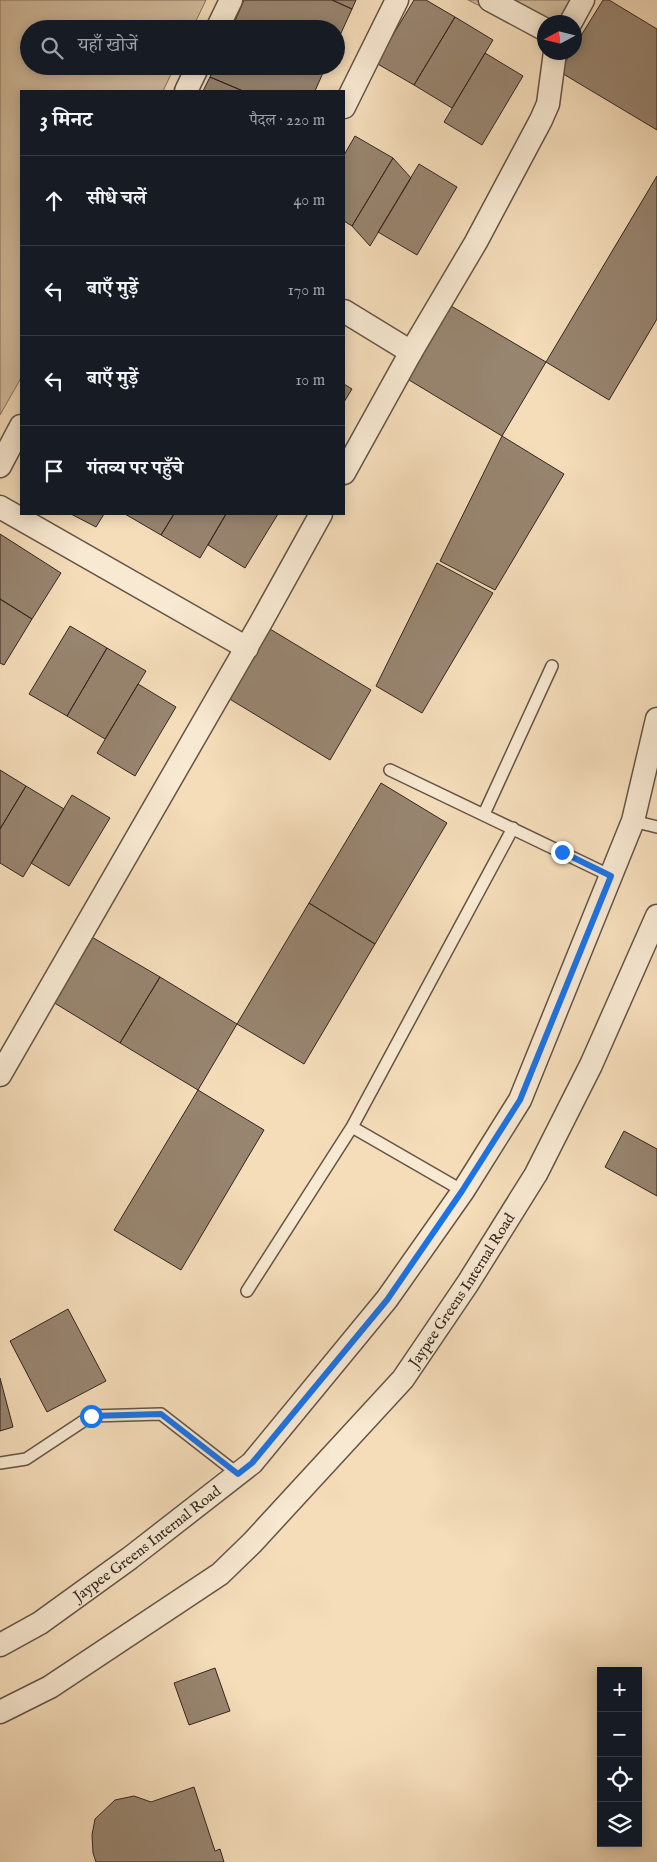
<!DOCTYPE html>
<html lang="hi">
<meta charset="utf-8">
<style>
:root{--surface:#171b24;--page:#242831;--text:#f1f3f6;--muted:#9ea1a6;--line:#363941}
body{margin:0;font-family:"IM FELL English","Noto Serif Devanagari",serif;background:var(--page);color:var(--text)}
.controls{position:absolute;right:15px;bottom:15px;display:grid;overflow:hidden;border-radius:0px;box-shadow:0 2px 12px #0003}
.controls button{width:45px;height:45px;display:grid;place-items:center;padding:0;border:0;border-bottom:1px solid var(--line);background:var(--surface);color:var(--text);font:25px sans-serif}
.compass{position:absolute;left:537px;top:15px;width:45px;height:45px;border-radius:50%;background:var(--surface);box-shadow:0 2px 12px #0003;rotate:263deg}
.stop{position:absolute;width:15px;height:15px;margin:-11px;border:4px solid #1a73e8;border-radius:50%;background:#fff}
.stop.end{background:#1a73e8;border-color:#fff;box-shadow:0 1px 5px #0008}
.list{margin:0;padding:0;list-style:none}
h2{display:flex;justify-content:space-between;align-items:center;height:65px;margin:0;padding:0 20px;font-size:21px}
h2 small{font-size:16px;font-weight:400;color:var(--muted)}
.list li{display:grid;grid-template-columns:32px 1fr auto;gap:15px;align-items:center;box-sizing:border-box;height:90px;padding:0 20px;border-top:1px solid var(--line)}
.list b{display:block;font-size:19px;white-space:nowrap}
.list em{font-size:16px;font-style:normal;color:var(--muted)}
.icon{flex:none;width:28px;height:28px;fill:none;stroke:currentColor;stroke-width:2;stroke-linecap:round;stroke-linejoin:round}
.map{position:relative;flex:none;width:657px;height:1862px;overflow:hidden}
.search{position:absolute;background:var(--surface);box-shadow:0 2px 12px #0003;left:20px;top:20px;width:325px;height:55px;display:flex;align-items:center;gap:12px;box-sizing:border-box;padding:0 18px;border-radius:28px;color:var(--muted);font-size:19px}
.panel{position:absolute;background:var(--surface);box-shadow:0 2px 12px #0003;left:20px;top:90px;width:325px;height:425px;border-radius:0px}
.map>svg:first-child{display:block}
</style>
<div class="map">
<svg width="657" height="1862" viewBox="0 0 657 1862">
<rect width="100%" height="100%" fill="#f5ddba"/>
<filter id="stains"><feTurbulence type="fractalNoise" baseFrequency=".004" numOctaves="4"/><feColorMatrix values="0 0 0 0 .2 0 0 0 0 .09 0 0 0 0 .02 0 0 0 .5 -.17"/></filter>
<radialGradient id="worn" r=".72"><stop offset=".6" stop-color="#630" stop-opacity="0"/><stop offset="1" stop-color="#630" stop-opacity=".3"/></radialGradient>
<!-- green -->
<path fill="#d4bea0" stroke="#847260" d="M0 0H206L192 29H29V66H175L163 91H21V378L0 415Z
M468 0H584L572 22H544V38Z"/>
<!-- building -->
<path fill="#988570" stroke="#34261f" d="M244 0H332L352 9 336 44V29H251L235 21Z
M332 0H356L352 9Z
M414 0H426L455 17 414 85 376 63Z
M603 0H609L657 29V130L560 72 571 52H574V47Z
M455 17 493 40 452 108 414 85Z
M235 21 251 29H231Z
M485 53 523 76 482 145 444 122Z
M215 66H326L315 91H243L210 77Z
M210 77 243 91H203Z
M355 136 393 158 352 226 344 221V155Z
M393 158 411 178 370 246 352 226Z
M419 164 457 187 417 255 378 232Z
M657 176V319L609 400 546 362Z
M446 303 546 362 502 436 404 377Z
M344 384 352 389 344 402Z
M502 436 564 474 495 590 440 561Z
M71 514H104L96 527Z
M125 514H174L161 535Z
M174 514H226L200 558 161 535Z
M226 514H278L245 568 208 545Z
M0 534 61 573 32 619 0 599Z
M437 563 493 593 422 713 376 686Z
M0 599 32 619 4 665 0 663Z
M70 626 107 648 67 716 29 694Z
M270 629 371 690 330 760 228 698Z
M107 648 146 671 105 739 67 716Z
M138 684 176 707 135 776 97 753Z
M0 770 26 786 0 829Z
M381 783 447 823 375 944 309 903Z
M26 786 64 809 23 877 0 863V829Z
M72 795 110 818 69 886 31 863Z
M309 903 375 944 304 1064 237 1024Z
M85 933 160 977 120 1043 48 999Z
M160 977 237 1024 198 1090 120 1043Z
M198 1090 264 1130 181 1270 114 1230Z
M624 1131 657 1149V1196L605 1167Z
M68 1309 106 1381 47 1412 10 1341Z
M0 1378 13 1427 0 1431Z
M215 1668 230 1711 189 1725 174 1683Z
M194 1787 215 1851 220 1849 224 1862H96L93 1853 92 1835 95 1819 115 1800 134 1796 151 1802Z"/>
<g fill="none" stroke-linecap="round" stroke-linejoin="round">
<defs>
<path id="lane" d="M390 770 611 876
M484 814 552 666
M633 821 657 827
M463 1191 352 1127 513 828
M247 1291 352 1127
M0 1463 26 1459 91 1416 161 1414 238 1474"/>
<g id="street">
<path d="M490 0 544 29"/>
<path d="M571 22 583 0"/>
<path d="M217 29 231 0"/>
<path d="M186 91 198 66"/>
<path d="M344 107 397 0"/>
<path d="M344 311 411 352"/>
<path d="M0 466 21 426"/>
<path d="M344 473 411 352 476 242 541 120 548 104 555 52"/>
<path d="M0 507 247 648"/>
<path d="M0 1075 260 624 321 514"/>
<path id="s1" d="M0 1645 40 1623 130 1558 252 1463 387 1299 463 1191 520 1100 633 821 657 719"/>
<path id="s2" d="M0 1712 50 1687 220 1574 252 1543 403 1379 468 1283 536 1174 591 1065 657 916"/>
</g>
</defs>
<!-- lane casing -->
<use href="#lane" stroke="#645446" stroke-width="14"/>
<!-- street casing -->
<use href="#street" stroke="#645446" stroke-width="25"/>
<!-- lane -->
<use href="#lane" stroke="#f8e9d2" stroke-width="11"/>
<!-- street -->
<use href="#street" stroke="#f8e9d2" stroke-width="22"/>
</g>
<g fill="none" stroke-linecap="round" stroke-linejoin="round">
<!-- route -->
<path stroke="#1a73e8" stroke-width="6" d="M91 1416 161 1414 238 1474 252 1463 387 1300 462 1191 520 1100 611 876 562 852"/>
</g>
<g text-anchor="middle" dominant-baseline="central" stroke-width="4" stroke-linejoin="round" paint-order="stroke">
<!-- street labels -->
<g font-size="15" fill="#34261f" stroke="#f8e9d2">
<text stroke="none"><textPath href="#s2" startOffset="634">Jaypee Greens Internal Road</textPath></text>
<text stroke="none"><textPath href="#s1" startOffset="179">Jaypee Greens Internal Road</textPath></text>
</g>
</g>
<rect width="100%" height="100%" filter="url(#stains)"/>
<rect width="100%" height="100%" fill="url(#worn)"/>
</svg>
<div class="controls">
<button>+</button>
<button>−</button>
<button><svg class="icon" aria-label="locate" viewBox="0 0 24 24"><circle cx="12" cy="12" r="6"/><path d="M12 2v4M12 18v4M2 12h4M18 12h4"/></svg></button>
<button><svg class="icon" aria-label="layers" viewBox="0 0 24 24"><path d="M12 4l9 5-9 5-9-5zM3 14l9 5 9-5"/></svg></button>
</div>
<svg class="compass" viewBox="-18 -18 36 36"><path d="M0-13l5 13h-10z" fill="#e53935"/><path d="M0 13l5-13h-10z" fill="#9ea1a6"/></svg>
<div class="stop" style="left:91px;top:1416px"></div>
<div class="stop end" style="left:562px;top:852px"></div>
<div class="search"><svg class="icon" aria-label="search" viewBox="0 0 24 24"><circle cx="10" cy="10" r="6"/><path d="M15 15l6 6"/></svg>यहाँ खोजें</div>
<section class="panel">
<h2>3 मिनट<small>पैदल · 220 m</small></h2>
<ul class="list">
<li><svg class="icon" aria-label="ahead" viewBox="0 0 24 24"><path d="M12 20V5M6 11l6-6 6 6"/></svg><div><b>सीधे चलें</b></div><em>40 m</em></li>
<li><svg class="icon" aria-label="left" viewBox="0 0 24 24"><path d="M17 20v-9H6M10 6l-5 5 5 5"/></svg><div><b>बाएँ मुड़ें</b></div><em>170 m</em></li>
<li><svg class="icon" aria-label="left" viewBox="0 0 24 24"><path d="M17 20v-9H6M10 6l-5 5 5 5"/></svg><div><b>बाएँ मुड़ें</b></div><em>10 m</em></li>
<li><svg class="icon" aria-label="arrive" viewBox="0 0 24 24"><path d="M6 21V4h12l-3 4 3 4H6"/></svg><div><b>गंतव्य पर पहुँचे</b></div></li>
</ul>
</section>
</div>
